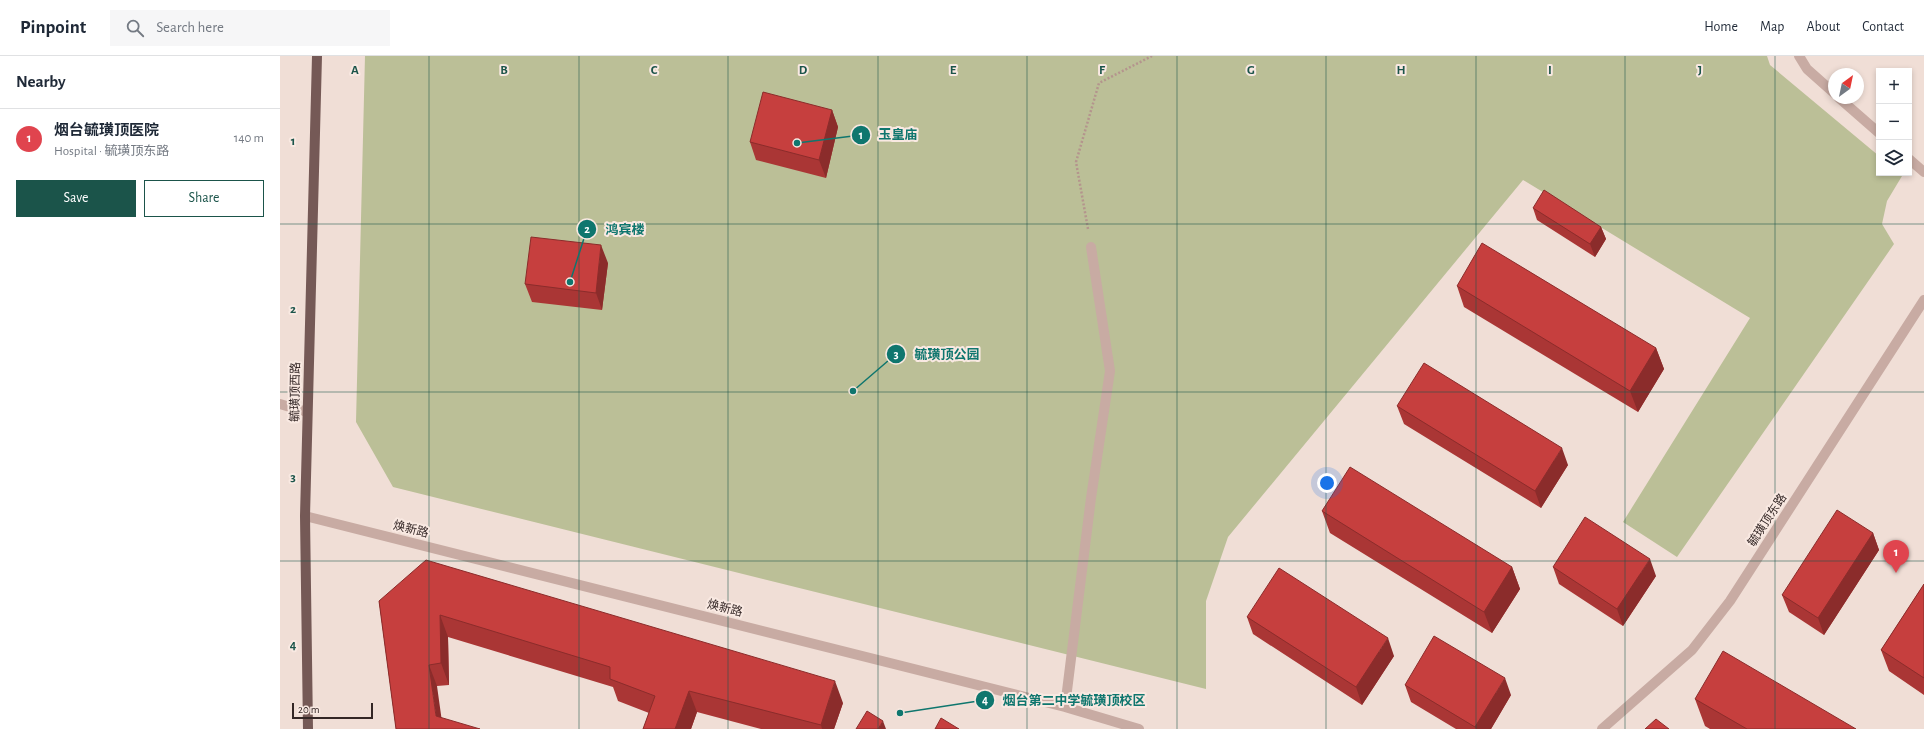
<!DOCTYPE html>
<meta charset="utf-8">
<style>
:root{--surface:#fff;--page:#f6f6f7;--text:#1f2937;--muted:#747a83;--line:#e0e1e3;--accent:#1b544a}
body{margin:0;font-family:"Alegreya Sans","Noto Sans SC",sans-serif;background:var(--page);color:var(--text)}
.controls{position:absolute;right:12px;top:12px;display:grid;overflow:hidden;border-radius:0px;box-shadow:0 2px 6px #0003}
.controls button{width:36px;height:36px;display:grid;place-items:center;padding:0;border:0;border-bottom:1px solid var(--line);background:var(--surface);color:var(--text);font:20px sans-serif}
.compass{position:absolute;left:1548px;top:12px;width:36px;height:36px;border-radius:50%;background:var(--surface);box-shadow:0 2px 6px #0003;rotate:33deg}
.scale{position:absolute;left:12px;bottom:10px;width:81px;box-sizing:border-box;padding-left:4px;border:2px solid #332625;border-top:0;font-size:11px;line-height:14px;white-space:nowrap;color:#332625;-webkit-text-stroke:3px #f9e9e2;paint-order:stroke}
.you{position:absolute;left:1047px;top:427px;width:14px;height:14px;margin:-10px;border:3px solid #fff;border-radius:50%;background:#1a73e8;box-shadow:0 0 0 6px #1a73e833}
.badge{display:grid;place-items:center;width:26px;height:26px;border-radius:50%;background:var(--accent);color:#fff;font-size:13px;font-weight:700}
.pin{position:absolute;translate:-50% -33px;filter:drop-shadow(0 1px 2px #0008)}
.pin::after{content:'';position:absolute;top:21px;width:14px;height:12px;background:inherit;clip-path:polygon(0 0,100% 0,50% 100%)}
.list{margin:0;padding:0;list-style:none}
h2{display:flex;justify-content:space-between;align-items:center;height:52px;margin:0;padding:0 16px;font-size:17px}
h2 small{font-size:13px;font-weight:400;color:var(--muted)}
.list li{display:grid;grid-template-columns:26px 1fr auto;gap:12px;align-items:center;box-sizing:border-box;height:60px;padding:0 16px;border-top:1px solid var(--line)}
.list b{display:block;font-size:15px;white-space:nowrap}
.list p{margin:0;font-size:13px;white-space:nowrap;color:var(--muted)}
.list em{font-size:13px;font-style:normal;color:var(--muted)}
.actions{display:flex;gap:8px;padding:12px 16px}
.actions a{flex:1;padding:9px 0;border:1px solid var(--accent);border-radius:0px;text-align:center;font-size:14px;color:var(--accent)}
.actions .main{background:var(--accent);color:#fff}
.icon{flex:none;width:22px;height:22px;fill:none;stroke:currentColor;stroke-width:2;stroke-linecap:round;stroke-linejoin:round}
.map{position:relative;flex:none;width:1644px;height:673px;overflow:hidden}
header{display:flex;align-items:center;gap:24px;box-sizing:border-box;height:56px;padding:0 20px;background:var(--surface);border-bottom:1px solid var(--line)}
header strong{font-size:19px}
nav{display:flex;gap:22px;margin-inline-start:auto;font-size:14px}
.search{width:280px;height:36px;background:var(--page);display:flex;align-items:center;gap:10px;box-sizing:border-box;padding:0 14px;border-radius:0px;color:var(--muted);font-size:15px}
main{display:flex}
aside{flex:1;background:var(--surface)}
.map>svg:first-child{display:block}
</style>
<header>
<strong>Pinpoint</strong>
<div class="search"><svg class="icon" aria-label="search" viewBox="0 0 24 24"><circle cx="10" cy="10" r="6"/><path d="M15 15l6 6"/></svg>Search here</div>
<nav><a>Home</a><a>Map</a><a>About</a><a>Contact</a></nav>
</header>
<main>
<aside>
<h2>Nearby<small></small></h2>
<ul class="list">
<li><span class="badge" style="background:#e0444e">1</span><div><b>烟台毓璜顶医院</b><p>Hospital · 毓璜顶东路</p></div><em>140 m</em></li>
</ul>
<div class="actions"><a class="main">Save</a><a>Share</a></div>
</aside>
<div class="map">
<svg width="1644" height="673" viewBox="0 0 1644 673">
<rect width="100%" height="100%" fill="#f0ded6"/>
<!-- green -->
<path fill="#bbbf97" d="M85 0H1487L1490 9 1599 100V117H1619L1622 120 1607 145 1602 168 1614 188 1397 501 1343 466 1470 262 1243 124 948 481 926 545V633L113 431 76 366Z"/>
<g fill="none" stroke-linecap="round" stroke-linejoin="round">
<!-- path -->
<path stroke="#b4948d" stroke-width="2.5" stroke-dasharray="2 2" stroke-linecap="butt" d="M808 173 796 106 819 27 872 0"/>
<!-- minor -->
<path stroke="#c8aba3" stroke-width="10" d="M1519 0 1527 13 1554 37
M1559 42 1599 77
M1629 103 1644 116
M0 348 27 356
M25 460 785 651 859 673
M785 651 811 442 830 315 811 191
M1322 673 1412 594 1450 545 1644 244"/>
<!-- major -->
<path stroke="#755956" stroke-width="10" d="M28 673 25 460 37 0"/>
</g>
<!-- wall -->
<path fill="#aa3635" d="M552 54 558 71 546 122 476 104 470 86Z
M1253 152 1321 171 1326 183 1315 201 1257 164Z
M328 207 322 254 252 246 245 228Z
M1177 230 1376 292 1384 313 1358 356 1184 251Z
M1117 350 1288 409 1261 452 1124 368Z
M1042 455 1232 511 1240 533 1212 577 1050 477Z
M1593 477 1599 494 1544 579 1509 556 1502 539Z
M1273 511 1376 520 1343 570 1279 528Z
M1644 528V639L1609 615 1601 594Z
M99 545 563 647 554 673H481L417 656 411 673H363L369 657 338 645 333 631 168 581 169 629 157 630 116 673Z
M967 561 1114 600 1082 649 973 578Z
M1125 629 1231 639 1211 673H1176L1131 646Z
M1415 643 1576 673H1430L1425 670Z"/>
<!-- shaded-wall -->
<path fill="#8b2c2b" d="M552 54 558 71 546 122 539 104Z
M1321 171 1326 183 1315 201 1310 188Z
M321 189 328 207 322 254 316 237Z
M1376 292 1384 313 1358 356 1350 335Z
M1282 392 1288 409 1261 452 1255 435Z
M1593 477 1599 494 1544 579 1538 562Z
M1370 503 1376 520 1343 570 1337 553Z
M1232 511 1240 533 1212 577 1204 556Z
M160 559 168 581 169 629 161 607Z
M1108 582 1114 600 1082 649 1076 631Z
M149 609 157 630 163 673 156 660Z
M1225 622 1231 639 1211 673H1196L1195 671Z
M555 625 563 647 554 673H542L541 669Z
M409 635 417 656 411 673H395Z
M603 665 606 673H598Z"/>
<!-- building -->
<path fill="#c63f3e" stroke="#8b2c2b" d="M483 36 552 54 539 104 470 86Z
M1264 134 1321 171 1310 188 1253 152Z
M251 181 321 189 316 237 245 228Z
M1202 187 1376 292 1350 335 1177 230Z
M1144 307 1282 392 1255 435 1117 350Z
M1070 411 1232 511 1204 556 1042 455Z
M1557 454 1593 477 1538 562 1502 539Z
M1305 461 1370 503 1337 553 1273 511Z
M146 504 555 625 541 669 409 635 395 673H363L375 640 330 623V611L160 559 161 607 149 609 156 660 200 673H116L99 545Z
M999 512 1108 582 1076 631 967 561Z
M1644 528V622L1601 594Z
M1154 580 1225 622 1195 671 1125 629Z
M1443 595 1576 673H1467L1415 643Z
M587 655 603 665 598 673H576Z
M661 662 679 673H655Z
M1376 663 1389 673H1365Z"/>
<!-- grid -->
<path fill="none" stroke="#1b544a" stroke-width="1" stroke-opacity="0.55" d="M149 0V673M299 0V673M448 0V673M598 0V673M747 0V673M897 0V673M1046 0V673M1196 0V673M1345 0V673M1495 0V673M0 168H1644M0 336H1644M0 505H1644"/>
<g text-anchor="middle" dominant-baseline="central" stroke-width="4" stroke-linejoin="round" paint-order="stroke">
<!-- street labels -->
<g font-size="12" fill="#332625" stroke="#f9e9e2">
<text transform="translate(15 336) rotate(-89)">毓璜顶西路</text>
<text transform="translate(1487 464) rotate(-57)">毓璜顶东路</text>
<text transform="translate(131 473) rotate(14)">焕新路</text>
<text transform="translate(445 552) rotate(14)">焕新路</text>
</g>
</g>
<g font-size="13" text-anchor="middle" font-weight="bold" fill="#1b544a" stroke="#f9e9e2" stroke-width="4" stroke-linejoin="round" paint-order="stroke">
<text x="75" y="18">A</text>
<text x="224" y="18">B</text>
<text x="374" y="18">C</text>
<text x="523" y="18">D</text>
<text x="673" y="18">E</text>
<text x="822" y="18">F</text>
<text x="971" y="18">G</text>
<text x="1121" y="18">H</text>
<text x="1270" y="18">I</text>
<text x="1420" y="18">J</text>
<text x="13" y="89">1</text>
<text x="13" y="257">2</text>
<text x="13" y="425">3</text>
<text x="13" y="593">4</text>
</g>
<!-- callouts -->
<path fill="none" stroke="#0f766e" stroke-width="1.5" d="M517 87L581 79M290 226L307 173M573 335L616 298M620 657L705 644"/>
<g fill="#0f766e" stroke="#f9e9e2" stroke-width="1.5">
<circle cx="517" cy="87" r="4"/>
<circle cx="290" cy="226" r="4"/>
<circle cx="573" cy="335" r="4"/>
<circle cx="620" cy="657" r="4"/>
<circle cx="581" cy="79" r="10"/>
<circle cx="307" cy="173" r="10"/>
<circle cx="616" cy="298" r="10"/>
<circle cx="705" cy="644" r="10"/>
</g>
<g font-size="12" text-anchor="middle" font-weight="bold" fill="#fff">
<text x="581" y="83">1</text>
<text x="307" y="177">2</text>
<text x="616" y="302">3</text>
<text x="705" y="648">4</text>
</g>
<g font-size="13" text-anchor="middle" font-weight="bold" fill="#0f766e" stroke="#f9e9e2" stroke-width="4" stroke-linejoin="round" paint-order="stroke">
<text x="618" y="83">玉皇庙</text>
<text x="345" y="178">鸿宾楼</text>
<text x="667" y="303">毓璜顶公园</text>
<text x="794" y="649">烟台第二中学毓璜顶校区</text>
</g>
</svg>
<div class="controls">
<button>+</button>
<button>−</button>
<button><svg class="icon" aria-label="layers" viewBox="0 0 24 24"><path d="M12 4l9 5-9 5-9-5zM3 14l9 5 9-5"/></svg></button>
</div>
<svg class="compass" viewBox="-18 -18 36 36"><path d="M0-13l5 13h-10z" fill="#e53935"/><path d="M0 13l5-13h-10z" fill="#747a83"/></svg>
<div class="scale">20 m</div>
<div class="you"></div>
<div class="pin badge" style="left:1616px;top:517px;background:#e0444e">1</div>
</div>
</main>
